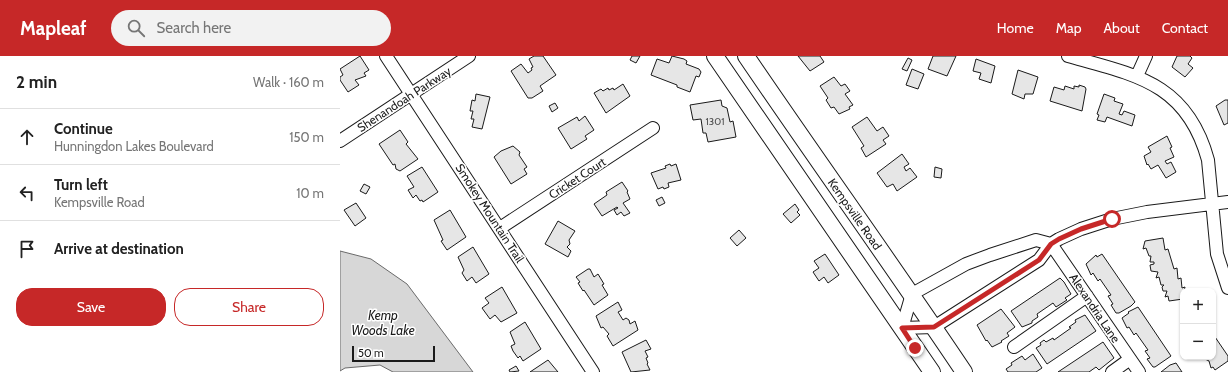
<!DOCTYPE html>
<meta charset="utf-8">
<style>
:root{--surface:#fff;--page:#f2f2f2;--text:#222;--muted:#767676;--line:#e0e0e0;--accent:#c62828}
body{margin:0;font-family:Cabin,sans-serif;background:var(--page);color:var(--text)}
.controls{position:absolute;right:12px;bottom:12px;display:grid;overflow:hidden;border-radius:8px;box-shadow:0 1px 3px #0004}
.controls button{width:36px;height:36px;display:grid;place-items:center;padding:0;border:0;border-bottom:1px solid var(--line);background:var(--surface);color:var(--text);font:20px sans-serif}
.scale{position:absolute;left:12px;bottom:10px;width:83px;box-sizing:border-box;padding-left:4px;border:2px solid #1a1a1a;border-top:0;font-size:11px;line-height:14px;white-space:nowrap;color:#1a1a1a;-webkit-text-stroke:3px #fff;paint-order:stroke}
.stop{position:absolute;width:12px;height:12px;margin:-9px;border:3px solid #c62828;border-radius:50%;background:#fff}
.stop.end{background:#c62828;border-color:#fff;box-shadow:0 1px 4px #0008}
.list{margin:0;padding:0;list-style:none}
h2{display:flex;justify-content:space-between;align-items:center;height:52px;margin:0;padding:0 16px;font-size:17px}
h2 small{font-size:13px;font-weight:400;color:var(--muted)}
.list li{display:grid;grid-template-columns:26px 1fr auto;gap:12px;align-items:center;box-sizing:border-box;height:56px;padding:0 16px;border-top:1px solid var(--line)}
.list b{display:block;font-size:15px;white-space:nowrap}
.list p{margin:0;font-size:13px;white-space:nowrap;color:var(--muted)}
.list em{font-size:13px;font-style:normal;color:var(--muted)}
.actions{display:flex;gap:8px;padding:12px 16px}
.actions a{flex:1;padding:9px 0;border:1px solid var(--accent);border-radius:16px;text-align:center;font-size:14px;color:var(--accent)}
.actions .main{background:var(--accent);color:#fff}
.icon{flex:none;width:22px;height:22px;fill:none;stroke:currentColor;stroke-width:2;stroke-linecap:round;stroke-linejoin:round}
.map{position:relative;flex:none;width:888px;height:316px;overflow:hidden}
header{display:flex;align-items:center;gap:24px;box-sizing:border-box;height:56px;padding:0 20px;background:var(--accent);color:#fff}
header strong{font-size:19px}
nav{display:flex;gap:22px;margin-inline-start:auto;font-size:14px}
.search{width:280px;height:36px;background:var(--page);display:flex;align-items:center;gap:10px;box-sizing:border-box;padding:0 14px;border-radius:22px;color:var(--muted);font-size:15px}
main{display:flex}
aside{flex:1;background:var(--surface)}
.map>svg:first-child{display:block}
</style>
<header>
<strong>Mapleaf</strong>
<div class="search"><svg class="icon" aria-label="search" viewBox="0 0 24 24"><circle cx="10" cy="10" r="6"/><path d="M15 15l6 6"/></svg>Search here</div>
<nav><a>Home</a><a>Map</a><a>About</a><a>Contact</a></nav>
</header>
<main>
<aside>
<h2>2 min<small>Walk · 160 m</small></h2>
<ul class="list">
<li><svg class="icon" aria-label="ahead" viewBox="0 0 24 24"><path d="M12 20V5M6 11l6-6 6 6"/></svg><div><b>Continue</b><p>Hunningdon Lakes Boulevard</p></div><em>150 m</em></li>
<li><svg class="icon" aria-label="left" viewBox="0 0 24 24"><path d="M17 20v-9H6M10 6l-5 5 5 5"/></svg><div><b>Turn left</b><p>Kempsville Road</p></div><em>10 m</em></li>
<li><svg class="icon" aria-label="arrive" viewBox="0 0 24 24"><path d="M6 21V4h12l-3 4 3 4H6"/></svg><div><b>Arrive at destination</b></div></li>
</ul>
<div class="actions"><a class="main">Save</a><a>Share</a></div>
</aside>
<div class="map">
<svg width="888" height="316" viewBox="0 0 888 316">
<rect width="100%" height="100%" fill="#fff"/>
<!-- water -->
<path fill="#d7d7d7" stroke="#6a6a6a" d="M0 195 31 203 67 228 133 316H53L40 309 5 312 0 315Z"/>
<!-- building -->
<path fill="#e6e6e6" stroke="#1a1a1a" d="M20 0 29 14 24 17 26 20 15 24 19 29 8 36 0 24V21L3 19 0 13Z
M194 0H203L216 19 200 30 203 35 192 42H188L171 15 181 8 188 17 192 14 191 12 193 11 189 3Z
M292 0H300L296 7 290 4Z
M332 0 344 3 347 5 346 8 359 13 361 16 359 21 356 20 350 36 337 31V29L311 19 317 3 329 7Z
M458 0H480L484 6 470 15Z
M593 0H616L607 20 588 13Z
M837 0H850L852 2 848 8 853 12 845 21 832 11Z
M568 2 572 4 567 15 562 13Z
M636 3 655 10 651 27 639 23 641 17 633 15Z
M572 13 584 18 578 33 566 29Z
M678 14 698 21 693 38H685L684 43 672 38Z
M494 21 501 30 505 28 510 35 505 38 513 49 509 51 510 53 499 58 494 51 491 52 486 44 488 42 480 30Z
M283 28 290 40 266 57 254 37 261 33 263 35 268 32 269 34 273 32 274 34Z
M739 29 745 31 746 33 742 55 710 45 714 31 724 34 725 30 734 33V30L739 31Z
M136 38 150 41 142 73 132 71 134 63H131L133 55H130L132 44 135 45Z
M764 38 775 42 774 45 783 48 779 58 782 59 784 55 795 59 792 70 767 61 765 66 757 64 759 59 757 58Z
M381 44 382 50 387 52 390 66 393 65 396 81 368 86 366 77H363L361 63 353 64 350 49Z
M885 44H888V67L884 69 876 50Z
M215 47 218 52 212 56 209 50Z
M245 60 254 74 245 80 247 83 231 93 218 72 237 61 239 65Z
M527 61 537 75 543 71 549 80 543 84 546 88 526 101 521 92 524 90 512 71Z
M60 74 68 86 66 88 78 103 60 115 56 113 55 108 53 109 39 88Z
M827 80 832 91 830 92 834 101 825 105 827 108 831 106 836 116 826 122 818 109 811 113 808 108 807 109 804 100 811 96 808 91Z
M173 90 180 96 179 99 187 111 184 113 187 118 171 128 154 101 161 95Z
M562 98 569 108 564 111 566 115 570 112 577 121 557 135 553 128 547 131 537 117Z
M330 108 331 110 336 108 341 124 328 127 329 131 324 133 323 131 318 133 311 117 326 112 325 110Z
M82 111 98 136 83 146 82 144 80 145 76 139 73 142 68 134 74 131 67 120Z
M595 111 602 113 601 122 594 121Z
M282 126 288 135 287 136 290 143 283 147 290 157 284 160 281 156 277 159 274 154 278 152 277 151 262 160 254 148 267 139 266 136Z
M24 128 30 131 26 138 20 135Z
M322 141 325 147 319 150 316 144Z
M16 147 26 162 15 170 4 154Z
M455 148 459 154 457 156 460 159 451 167 443 158Z
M110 154 126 181 107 194 101 185 103 184 94 164Z
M218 165 235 175 229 184 230 188 227 191 231 195 228 201 205 188Z
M399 174 406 182 397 190 390 182Z
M823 182 825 194 828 193 834 213 837 212 838 223 841 222 842 232 845 231 843 243 829 245 828 240 825 241 827 235H823L822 231 824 229H821L819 221 816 222 818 216 811 215 810 209 814 208V206H810L811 200H809L806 192 803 193 805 185Z
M133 191 149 218 136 227 132 221 127 225 122 217 124 214 118 201Z
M485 198 499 219 488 227 484 221 479 225 473 216 479 212 474 205Z
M762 198 795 246 791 250 779 257H776L771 249 773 248 768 240 771 239 760 223 758 225 753 217 751 219 746 208 756 199 757 201Z
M248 213H250L254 221 258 218 264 228 262 229 268 239 254 249 244 234 243 235 238 227 240 226 236 221Z
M720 222 724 226 731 238 725 242 727 244 716 251 713 247 697 258 698 261 692 265V267L682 271 671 255Z
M162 231 177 257 161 266 155 259 150 263 142 252 149 247 145 242Z
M278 246 282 254 278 256 283 264 286 262 289 264 290 268 295 265 298 274 273 290 267 280 269 278 263 271 261 272 256 260Z
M798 251 831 300 815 311H813L807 303 810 302 805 295 808 294 796 277 794 279 789 271 787 272 782 262 789 257 788 256Z
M661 253 675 271 667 277 669 280 661 285 662 286 652 291 647 284 646 285 637 269Z
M745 259 756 275 707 308 696 292 701 289 700 287 704 284 706 286 713 282 714 284 731 272 729 271 736 266 735 264Z
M185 266 201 293 183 305 180 300 178 302 173 295 171 290 175 288 170 276Z
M873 278 888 300V305L875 314 873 311 871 312 869 305 863 302 873 301Z
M306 284 311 293 305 295 308 301 306 302 308 307 307 308 310 314 291 316 282 296Z
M763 286 774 302 759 314 756 311 749 316H718Z
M693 298 702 312 696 316H668L666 313 672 309 671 307 682 300 685 304Z
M208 304 218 316H190Z
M836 307 842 316H821L830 309Z
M176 310 179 315 170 316 169 314Z"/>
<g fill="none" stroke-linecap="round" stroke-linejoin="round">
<defs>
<path id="minor" d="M46 0 253 316
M728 0C796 19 847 27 868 104L877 198 888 232
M797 20 806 0
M0 85 129 0
M160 172 313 72
M711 188 696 184 650 199 626 208 572 238 562 272 594 271 699 204 711 188 719 183 741 173 772 163 807 156 888 146
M711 188 799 316
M674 291 747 240
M772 316 790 303"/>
<path id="major" d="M375 0 592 316
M406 0C478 106 553 210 624 316"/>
</defs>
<!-- minor casing -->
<use href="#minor" stroke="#1a1a1a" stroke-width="14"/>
<!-- major casing -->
<use href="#major" stroke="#1a1a1a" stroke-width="18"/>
<!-- minor -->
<use href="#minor" stroke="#fff" stroke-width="12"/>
<!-- major -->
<use href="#major" stroke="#fff" stroke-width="16"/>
</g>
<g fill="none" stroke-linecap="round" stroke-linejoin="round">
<!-- route -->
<path stroke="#c62828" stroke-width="5" d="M575 292 562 272 594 271 699 204 711 188 719 183 741 173 772 163"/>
</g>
<g text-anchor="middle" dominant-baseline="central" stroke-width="3" stroke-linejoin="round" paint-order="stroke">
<!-- number labels -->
<g font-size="10" fill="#4d4d4d">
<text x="375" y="65">1301</text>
</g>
<!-- street labels -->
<g font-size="12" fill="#1a1a1a" stroke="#fff">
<text transform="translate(64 43) rotate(-33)">Shenandoah Parkway</text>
<text transform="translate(237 122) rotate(-33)">Cricket Court</text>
<text transform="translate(150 157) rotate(57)">Smokey Mountain Trail</text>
<text transform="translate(515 158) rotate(55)">Kempsville Road</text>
<text transform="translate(755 252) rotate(56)">Alexandria Lane</text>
</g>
<!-- water labels -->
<g font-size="13" font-style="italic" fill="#1a1a1a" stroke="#fff">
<text x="43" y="259">Kemp<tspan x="43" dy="15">Woods Lake</tspan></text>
</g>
</g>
</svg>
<div class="controls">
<button>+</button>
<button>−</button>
</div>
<div class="scale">50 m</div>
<div class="stop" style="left:772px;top:163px"></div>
<div class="stop end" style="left:575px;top:292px"></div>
</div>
</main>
